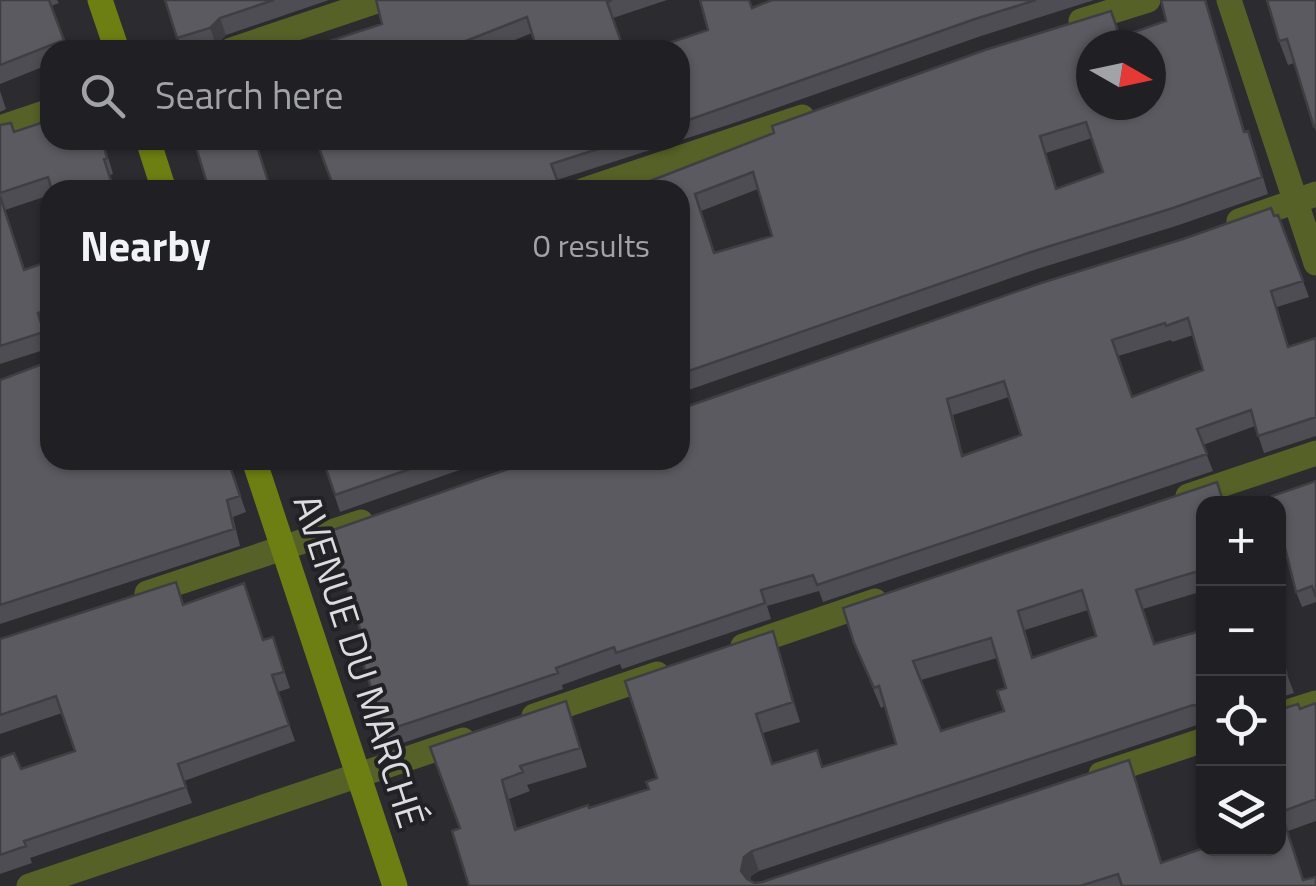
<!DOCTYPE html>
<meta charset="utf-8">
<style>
:root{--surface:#202024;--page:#2d2d31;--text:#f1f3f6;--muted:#a2a3a6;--line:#3d3e41}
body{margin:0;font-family:"Titillium Web",sans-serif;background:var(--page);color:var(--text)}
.controls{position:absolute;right:30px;bottom:30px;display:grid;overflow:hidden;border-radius:20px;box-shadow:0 2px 8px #0004}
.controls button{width:90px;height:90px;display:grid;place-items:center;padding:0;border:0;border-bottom:2px solid var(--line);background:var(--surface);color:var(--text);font:50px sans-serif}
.compass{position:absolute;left:1076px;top:30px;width:90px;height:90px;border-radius:50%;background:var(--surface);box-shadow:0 2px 8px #0004;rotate:99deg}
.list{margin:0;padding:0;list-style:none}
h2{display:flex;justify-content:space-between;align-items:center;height:130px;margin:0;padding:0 40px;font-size:42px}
h2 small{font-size:32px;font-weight:400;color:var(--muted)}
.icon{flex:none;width:55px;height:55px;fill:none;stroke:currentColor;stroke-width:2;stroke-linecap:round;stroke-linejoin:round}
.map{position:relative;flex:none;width:1316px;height:886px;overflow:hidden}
.search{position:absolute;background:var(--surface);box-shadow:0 2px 8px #0004;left:40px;top:40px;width:650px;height:110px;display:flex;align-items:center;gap:25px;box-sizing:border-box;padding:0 35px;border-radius:30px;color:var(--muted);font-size:38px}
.panel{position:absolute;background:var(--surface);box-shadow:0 2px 8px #0004;left:40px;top:180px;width:650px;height:290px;border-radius:30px}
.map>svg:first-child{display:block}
</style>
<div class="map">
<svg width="1316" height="886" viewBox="0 0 1316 886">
<rect width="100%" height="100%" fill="#2b2b30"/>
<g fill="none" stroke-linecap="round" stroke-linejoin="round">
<!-- street -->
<path stroke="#566127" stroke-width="25" d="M1229 0 1316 263
M1081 21 1148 0
M231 50 380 0
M0 128 50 111
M584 190 802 117
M1239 221 1316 194
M1188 496 1316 453
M147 593 361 522
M743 646 875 601
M1278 715 1316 703
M534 716 657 674
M1101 774 1204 740
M29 886 463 740"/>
<!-- secondary -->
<path stroke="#6d7f12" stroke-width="25" d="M100 0 117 50
M148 140 164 190
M254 460 395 886"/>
</g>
<!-- wall -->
<path fill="#4d4d53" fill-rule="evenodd" d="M0 0H57L59 3 51 6 68 50H50V64L0 84Z
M165 0H329L226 35 216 45 198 50H182Z
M376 0H667L613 18 532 33 490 50H302L382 24Z
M772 0H1094L981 36 731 124 557 180H331L315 140H680V50L708 30 752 8Z
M1206 0 1245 131 1254 147 1268 194 1179 225 1037 269 680 393V190L1166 21ZM1092 138 1103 172 1057 188 1046 153ZM758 189 772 236 715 253 701 211Z
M1316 0V131L1294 63 1288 65 1279 41Z
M0 91 6 109 0 112Z
M0 125 14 132 103 140 113 174 110 175 115 190H50V195L5 210 25 270 50 261V327L44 329 50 348 0 364Z
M1278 215 1309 297 1277 307 1289 347 1316 338V436L1264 453 1255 426 1203 445 1213 471 823 602 819 591 767 606 771 619 622 669 620 664 562 685 563 689 391 747 361 657ZM1193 335 1203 370 1133 397 1118 356 1171 340 1172 342ZM1009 397 1021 435 963 455 953 415Z
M0 380 228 460 246 512 233 517 240 546 0 624Z
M323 460H488L340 512Z
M1316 481V602L1302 607 1296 592Z
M1217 482 1225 504H1204L1203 591 1143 609 1155 644 1204 630V725L1200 724 759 871 751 876 750 881 755 883 762 882 1129 760 1162 862 1278 848V710L1300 709 1316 703V821L1288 831 1304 880 1316 886H469L460 828 566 701 587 767 527 785 530 791 509 799 517 829 649 789 773 631 800 722 763 733 772 764 823 766 896 744 885 706 881 708 854 643ZM1088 610 1096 636 1033 658 1025 630ZM997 658 1006 688 1004 711 941 731 921 680Z
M184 604 264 640 273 637 290 688 278 692 295 741 184 781 192 803 30 858 32 863 0 874V758L21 769 75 751 62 713 0 734V639Z
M1278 650 1294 693 1278 698Z"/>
<!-- shaded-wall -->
<path fill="#3f3f43" d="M1205 0H1206L1250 148 1244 132Z
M220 18 226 35 216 45 210 28Z
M773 631 780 651 800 722 793 702Z
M502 780 509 799 522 849 515 830Z
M752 851 759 871 751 876 749 886 741 871 744 857Z"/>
<!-- building -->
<path fill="#5a5a60" stroke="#3f3f43" stroke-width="2.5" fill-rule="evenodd" d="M0 0H49L64 40 0 65Z
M165 0H274L220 18 210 28 177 38Z
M612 0 607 2 624 50H537L527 17 448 48 449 50H302L382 24 376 0Z
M700 0H749L752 8 772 0H1036L975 19 680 123V50H648L708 30Z
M1161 0H1205L1244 132 1248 131 1262 177 1173 208 1031 252 680 374V190H627L774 133 772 126 985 50 1111 11 1120 37 1166 21ZM1091 45H1151V105H1091ZM1086 122 1103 172 1056 189 1040 136ZM753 172 772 236 714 253 695 194Z
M1267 0H1316V127H1314L1287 39 1279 41Z
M50 120V140H102L107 158 104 159 114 190H52L48 177 0 193V125L11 123 14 132Z
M194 140H255L271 190H209Z
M316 140H626L551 164 561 190H303L331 180Z
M0 196 24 270 50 261V309L38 313 44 332 0 346Z
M1271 208 1274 216 1278 215 1303 281 1271 291 1288 347 1316 338V417L1258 436 1251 410 1197 429 1207 454 817 585 813 575 761 590 765 603 616 653 614 647 556 668 558 673 385 731 361 657 368 655 330 531 534 460H680V409L1041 283 1183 239ZM1188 318 1203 370 1132 397 1112 340 1165 323 1166 326ZM1004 381 1021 435 962 456 947 399Z
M50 361V460H228L240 496 227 500 234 529 0 605V380Z
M323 460H436L335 495Z
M1316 481V597L1312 586 1296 592 1278 520V504H1274L1272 496Z
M1217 482 1224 504H1204V594L1198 571 1136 590 1154 644 1204 630V707L1193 705 752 851 744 857 741 871 747 879 755 883 762 882 1129 760 1161 863 1204 848H1278V710L1298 704 1300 709 1316 703V799L1281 812 1303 880 1316 877V886H1122L1118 874 1080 886H469L452 831 460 828 430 747 566 701 580 748 520 766 523 772 502 780 515 830 588 805 589 808 649 789 646 782 657 778 625 681 773 631 793 702 756 714 772 764 817 750 822 767 896 744 879 686 874 688 854 643 843 608ZM1082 590 1096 636 1032 658 1018 611ZM991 638 1006 688 997 691 1004 711 941 731 913 661Z
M176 582 183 605 244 583 263 640 273 637 284 672 272 675 289 725 178 764 186 787 24 841 26 846 0 855V758L14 753 21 769 75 751 56 696 0 715V639Z
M1278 650 1287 674 1278 676Z"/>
<g text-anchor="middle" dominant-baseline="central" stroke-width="8" stroke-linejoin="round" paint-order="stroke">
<!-- street labels -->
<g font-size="38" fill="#dcdcdf" stroke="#212126">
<text transform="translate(360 661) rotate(72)">AVENUE DU MARCHÉ</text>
</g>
</g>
</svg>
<div class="controls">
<button>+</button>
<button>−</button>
<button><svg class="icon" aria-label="locate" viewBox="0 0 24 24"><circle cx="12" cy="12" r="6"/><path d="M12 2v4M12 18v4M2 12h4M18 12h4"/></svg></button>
<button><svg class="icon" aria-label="layers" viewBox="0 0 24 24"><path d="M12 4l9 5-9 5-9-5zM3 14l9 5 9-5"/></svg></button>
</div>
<svg class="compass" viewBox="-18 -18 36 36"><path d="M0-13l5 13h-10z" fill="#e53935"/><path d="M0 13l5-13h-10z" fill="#a2a3a6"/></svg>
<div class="search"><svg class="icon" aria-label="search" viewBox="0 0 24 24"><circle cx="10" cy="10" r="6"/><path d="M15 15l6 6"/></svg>Search here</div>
<section class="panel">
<h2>Nearby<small>0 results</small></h2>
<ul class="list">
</ul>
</section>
</div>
